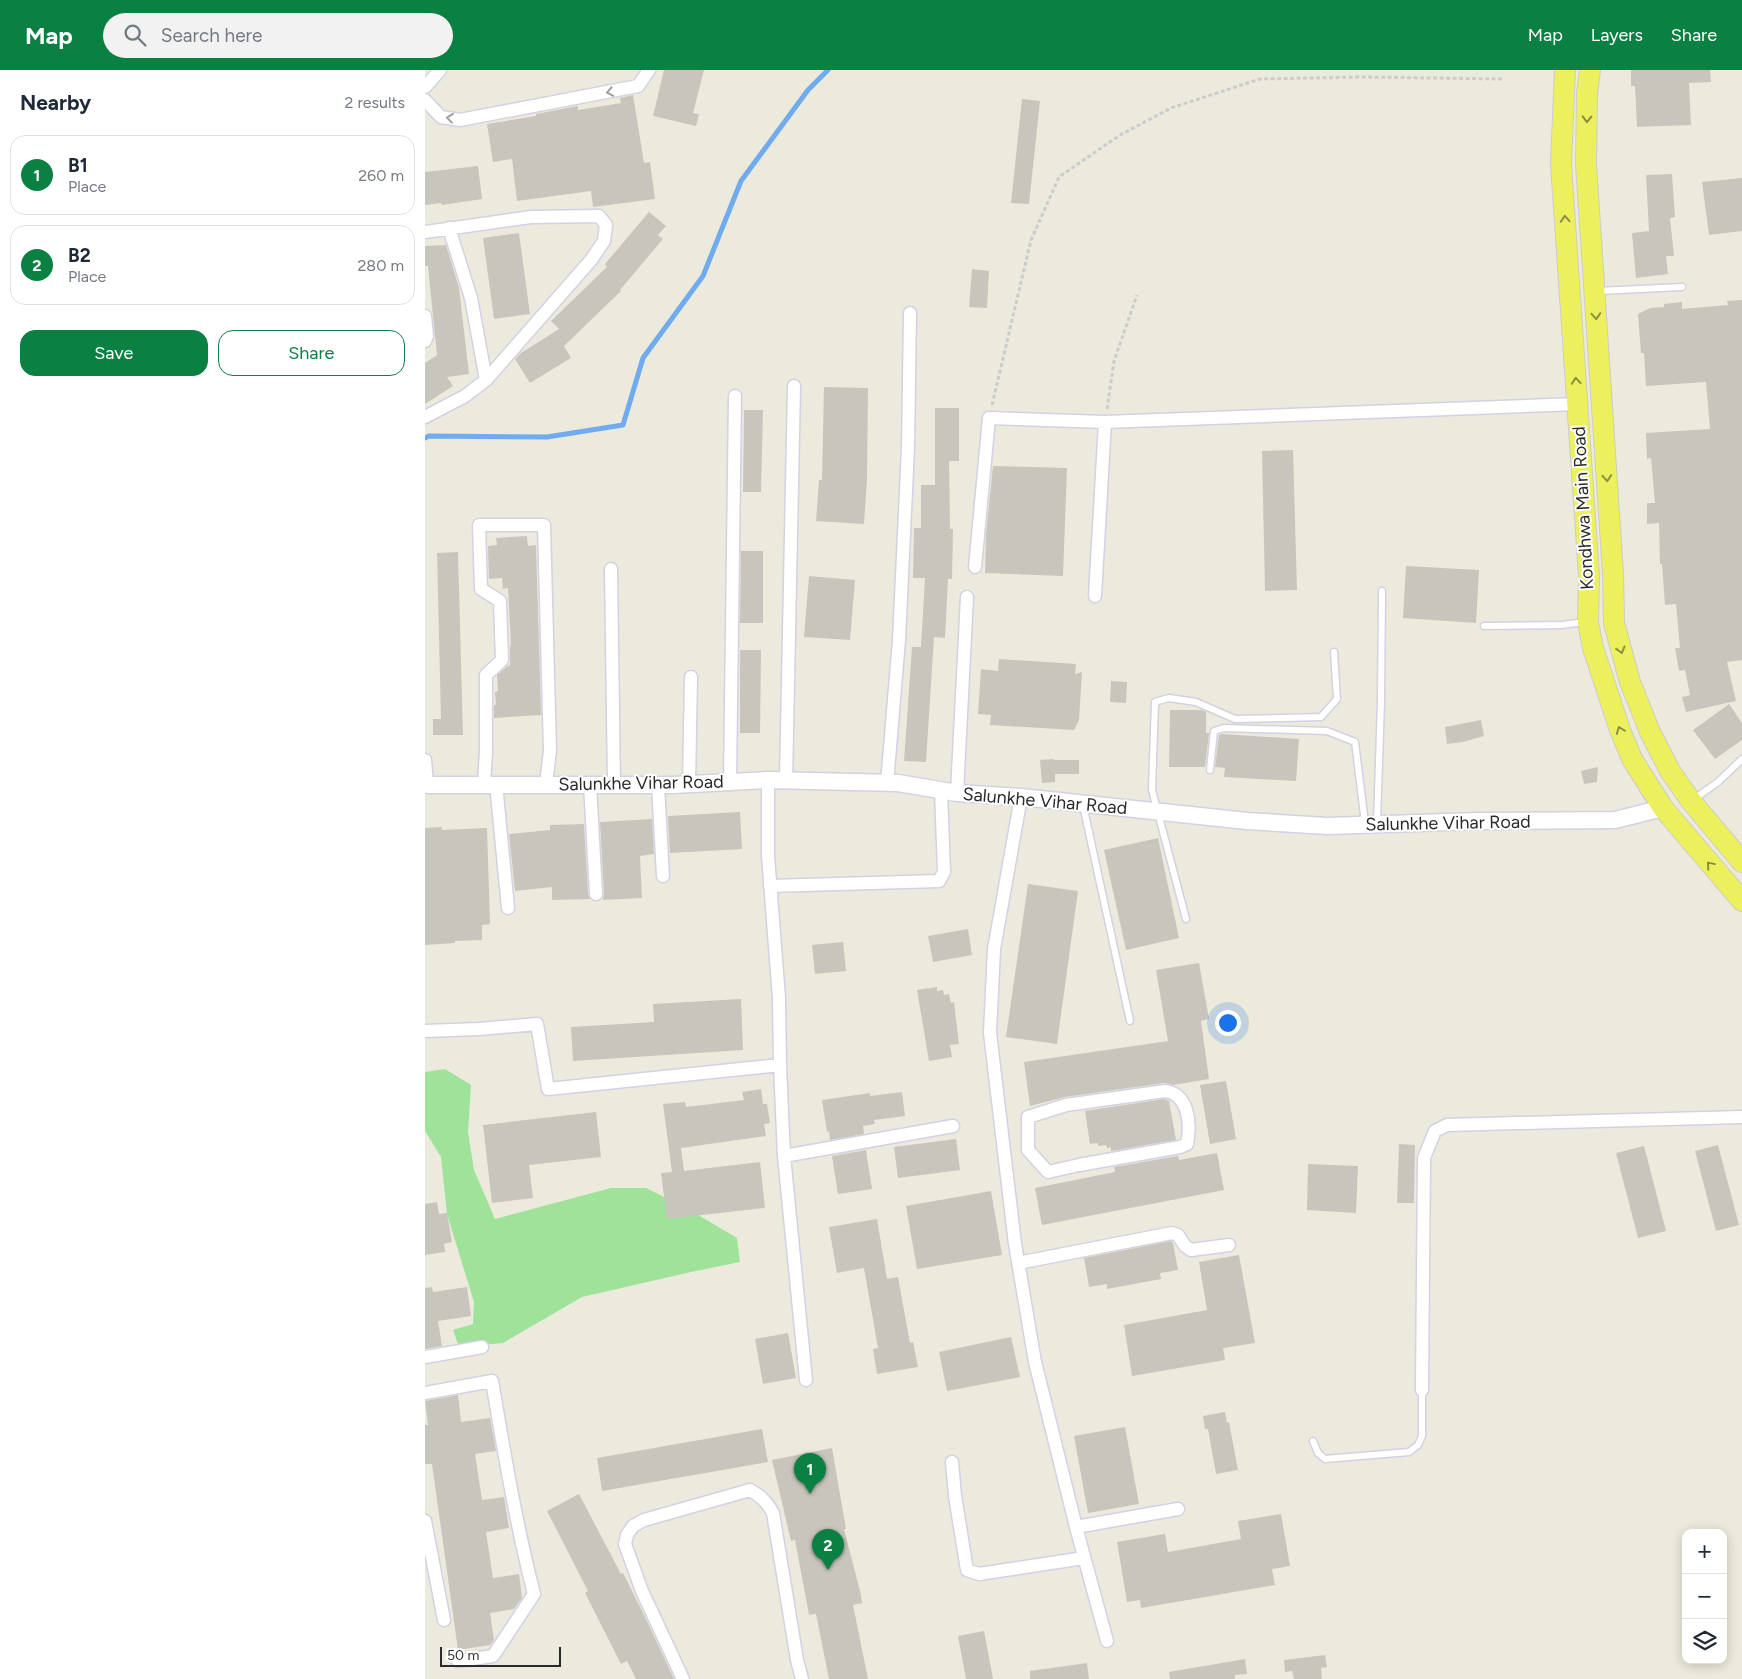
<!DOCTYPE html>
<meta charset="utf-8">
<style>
:root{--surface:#fff;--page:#f2f2f3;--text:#1f2937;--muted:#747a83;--line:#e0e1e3;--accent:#0b8043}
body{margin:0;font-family:Figtree,sans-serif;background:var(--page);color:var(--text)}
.controls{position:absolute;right:15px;bottom:15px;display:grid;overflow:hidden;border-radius:10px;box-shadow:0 2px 12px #0003}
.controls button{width:45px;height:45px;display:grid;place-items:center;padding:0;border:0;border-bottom:1px solid var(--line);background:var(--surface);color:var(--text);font:25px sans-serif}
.scale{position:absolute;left:15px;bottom:12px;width:121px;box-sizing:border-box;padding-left:5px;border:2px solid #2a2a2a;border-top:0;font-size:14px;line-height:18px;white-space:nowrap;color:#2a2a2a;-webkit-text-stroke:4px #fff;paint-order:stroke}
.you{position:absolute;left:802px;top:952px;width:18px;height:18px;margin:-12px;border:4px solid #fff;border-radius:50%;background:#1a73e8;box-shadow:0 0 0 8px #1a73e833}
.badge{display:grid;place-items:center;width:32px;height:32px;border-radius:50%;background:var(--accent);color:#fff;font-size:16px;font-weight:700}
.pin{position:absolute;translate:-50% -41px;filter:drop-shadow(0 1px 2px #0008)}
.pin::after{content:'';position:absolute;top:26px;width:18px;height:15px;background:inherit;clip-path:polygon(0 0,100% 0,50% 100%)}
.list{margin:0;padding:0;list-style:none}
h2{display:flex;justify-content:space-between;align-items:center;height:65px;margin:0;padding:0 20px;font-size:21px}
h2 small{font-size:16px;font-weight:400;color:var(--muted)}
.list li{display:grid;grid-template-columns:32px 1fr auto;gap:15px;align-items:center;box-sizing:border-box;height:80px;margin:0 10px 10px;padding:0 10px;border:1px solid var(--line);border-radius:15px}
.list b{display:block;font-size:19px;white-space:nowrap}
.list p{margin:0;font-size:16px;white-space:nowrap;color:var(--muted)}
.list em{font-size:16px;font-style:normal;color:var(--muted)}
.actions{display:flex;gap:10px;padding:15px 20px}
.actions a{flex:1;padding:11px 0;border:1px solid var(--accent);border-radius:15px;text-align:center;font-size:18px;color:var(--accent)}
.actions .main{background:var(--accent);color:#fff}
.icon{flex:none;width:28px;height:28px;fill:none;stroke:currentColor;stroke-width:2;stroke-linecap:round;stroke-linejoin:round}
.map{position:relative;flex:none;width:1317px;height:1609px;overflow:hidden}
header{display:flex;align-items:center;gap:30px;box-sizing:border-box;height:70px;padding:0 25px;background:var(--accent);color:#fff}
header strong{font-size:24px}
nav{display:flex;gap:28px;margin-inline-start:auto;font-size:18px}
.search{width:350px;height:45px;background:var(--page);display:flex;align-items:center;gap:12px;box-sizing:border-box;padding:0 18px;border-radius:28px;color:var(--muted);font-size:19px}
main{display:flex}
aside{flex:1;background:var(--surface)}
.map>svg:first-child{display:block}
</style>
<header>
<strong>Map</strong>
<div class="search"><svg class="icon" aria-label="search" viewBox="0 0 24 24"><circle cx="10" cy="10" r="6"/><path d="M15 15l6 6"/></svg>Search here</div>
<nav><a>Map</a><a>Layers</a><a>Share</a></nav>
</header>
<main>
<aside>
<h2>Nearby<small>2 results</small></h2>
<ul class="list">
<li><span class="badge">1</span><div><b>B1</b><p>Place</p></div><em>260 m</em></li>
<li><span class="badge">2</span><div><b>B2</b><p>Place</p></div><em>280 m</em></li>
</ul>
<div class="actions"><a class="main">Save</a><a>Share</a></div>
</aside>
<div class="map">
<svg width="1317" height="1609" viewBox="0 0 1317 1609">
<rect width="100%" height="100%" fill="#eceadc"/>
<!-- green -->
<path fill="#9ee399" d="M20 999 46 1015 43 1062 49 1100 70 1149 186 1118H221L263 1139 312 1168 315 1192 266 1202 157 1227 78 1273 34 1277 28 1260 48 1254 49 1232 22 1144 16 1087 0 1061V1002Z"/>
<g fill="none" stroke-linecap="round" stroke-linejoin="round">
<!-- stream -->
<path stroke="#6fabee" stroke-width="5" d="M0 368 4 366 122 367 198 355 218 288 278 206 316 111 383 20 403 0"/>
</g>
<!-- building -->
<path fill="#c8c6bc" d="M239 0H279L268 43 274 44 271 56 228 46Z
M1206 0H1285L1286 12 1264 13 1266 55 1212 57 1210 16H1206Z
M208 25 219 93 225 92 230 129 168 137 166 121 92 131 87 89 68 92 62 54 111 46V44L153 36V40L196 33 195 28Z
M597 29 615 31 604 134 586 133Z
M53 96 57 129 17 135 16 133 0 135V102Z
M1247 104 1250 147 1245 148 1249 186H1241L1243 204 1211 208 1207 163 1224 161 1221 105Z
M1317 108V161L1284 165 1277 112Z
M224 142 241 156 233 165 238 169 195 220 196 221 139 276 146 288 105 313 90 289 96 283 134 259 126 251 182 197 180 194Z
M94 163 105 244 69 249 58 168Z
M21 175 34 218 44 304 22 307 28 316 0 334V293L12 285 3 196H0V176Z
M547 199 564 201 562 238 544 237Z
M1317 230V590L1302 592 1311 631 1261 642 1257 627 1265 625 1260 600 1254 601 1250 578H1255L1251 534 1240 535 1237 494H1235L1234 453 1222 454V433H1230L1226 388 1222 389 1221 363 1285 359 1281 312 1221 316 1219 283H1216L1213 244 1225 238 1239 237V234L1257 232V239L1303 235 1302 231Z
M399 317 443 318 442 409 439 454 391 451 394 410H397Z
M510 338H534V391H524L525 459H528L527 509H523L520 568 509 567 501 692 479 691 487 577H496L500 508H488L489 458H496V415H510Z
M319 340H338L336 422H318Z
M868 380 872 520 840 521 837 381Z
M568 396 642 398 638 506 560 503 561 465Z
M102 466 103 476 111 475 116 645 69 648V635H71L70 622 73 621 72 605 83 596 85 595V575H86L83 518 78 519 77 508 64 509 63 476 72 475 71 468Z
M316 481H338V553H315Z
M33 482 38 665H8V649H16L12 483Z
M981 496 1054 500 1051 553 978 548Z
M384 506 430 510 425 570 379 567Z
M315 580H336L335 663H315Z
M574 589 651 594 650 604 657 602 654 650 649 660 565 655 566 645 553 644 556 599 573 601Z
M686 611 702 612 701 633 685 632Z
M1304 634 1317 653V670L1290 689 1268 660Z
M745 640H777L781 642V663H784L780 697H744Z
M1056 650 1059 666 1038 672 1022 674 1020 657Z
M797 664 874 669 871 711 799 707 800 698 790 697 794 665Z
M629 689V690H654V704H630V712L617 713 615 690Z
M1173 697 1172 712 1159 714 1156 701Z
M315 742 317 779 245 783 243 746Z
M227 749 229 784 215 786 217 828 178 830 179 824 175 752Z
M159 754 163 824 165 829 127 830V817L90 821 84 764 125 760V755Z
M17 757V760L62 758 65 854 57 855V870L30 871V873L0 875V758Z
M733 768 754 868 701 880 679 780Z
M603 814 653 821 632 974 581 967Z
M543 859 547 885 508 892 503 866Z
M418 872 421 901 390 904 387 875Z
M774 893 784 949 776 951 784 1009 748 1015 739 1013 640 1027 605 1036 599 992 743 971 731 900Z
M512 917V921L518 920 519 925 524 924 526 933 529 932 534 974 525 975 527 987 504 991 492 920Z
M316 929 318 980 148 991 146 957 229 952 228 934Z
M801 1011 811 1069 785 1074 775 1015Z
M336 1019 338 1034H342L345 1053 339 1054 341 1066 256 1078 259 1101 335 1092 340 1138 242 1149 236 1103 247 1102 238 1034 260 1032 261 1037 319 1030 317 1022Z
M477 1022 480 1046 449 1050 450 1054 438 1056 439 1064 405 1070 404 1061 402 1062 397 1030 445 1023V1026Z
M739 1029 744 1031 751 1070 686 1081V1077L682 1078 681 1075 673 1076V1073L665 1074 660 1041Z
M171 1042 176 1087 104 1095 108 1128 67 1133 58 1055Z
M531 1069 535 1100 473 1108 469 1077Z
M974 1074 990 1075 989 1133H972Z
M1293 1075 1314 1155 1291 1161 1270 1081Z
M1219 1076 1241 1161 1213 1168 1191 1083Z
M441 1080 447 1119 413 1124 407 1086Z
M792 1083 799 1120 617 1155 610 1118 690 1102 689 1097 753 1086 754 1090Z
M883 1094 933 1096 931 1143 882 1140Z
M566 1121 577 1185 492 1199 481 1136Z
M12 1132 14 1144 22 1143 27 1172 19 1174 20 1182 0 1185V1134Z
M452 1149 462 1209 473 1207 485 1273 488 1272 493 1297 452 1304 448 1279 453 1278 439 1198 412 1203 404 1157Z
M746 1171 748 1173 753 1200 735 1203 736 1209 682 1219V1214L664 1217 659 1188Z
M814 1185 830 1273 798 1278 800 1290 707 1306 699 1255 782 1240 774 1192Z
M7 1217 8 1222 42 1217 46 1246 13 1251 17 1276 0 1279V1218Z
M363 1263 371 1308 338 1314 330 1269Z
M586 1267 595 1307 522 1321 514 1282Z
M33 1325 36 1352 65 1348 71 1381 50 1384 57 1430 79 1427 84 1458 61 1462 68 1508 94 1504 97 1528 89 1539 65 1543 69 1570 65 1575 33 1580 7 1394H0V1355H3L0 1331Z
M800 1342 802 1353 804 1352 813 1400 791 1404 783 1359H780L778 1346Z
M700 1357 714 1434 663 1443 649 1366Z
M337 1359 343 1392 177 1421 172 1388Z
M407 1378 421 1459H419L436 1525 437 1533 428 1535 443 1609H404L391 1544 384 1545 370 1470 366 1471 347 1390Z
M154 1424 196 1504 198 1503 220 1547 249 1609H211L202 1591 196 1594 160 1523 163 1521 122 1441Z
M856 1444 865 1496 847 1499 850 1515 716 1538 715 1530 702 1532 692 1472 740 1464 743 1482 816 1469 813 1451Z
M559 1561 568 1609H541L533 1566Z
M900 1585 902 1597 896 1598 897 1609H869L867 1601 860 1602 859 1590Z
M820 1589 822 1604 810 1605V1609H745L744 1602Z
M662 1593 664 1609H605V1601Z"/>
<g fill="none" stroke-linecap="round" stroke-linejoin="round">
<defs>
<path id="service" d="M1173 221 1257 217
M1059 556 1137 555 1159 552
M785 700 789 661 799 658 902 661 930 672 940 753
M1269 729 1293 712 1317 689
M658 735 705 951
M952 753 956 631 957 521
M761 849 727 720 730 632 744 628 771 632 810 649 896 647 912 629 909 582
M888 1371 893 1383 900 1389 984 1382 993 1375 997 1366V1320"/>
<path id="minor" d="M0 17 15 0
M0 30 16 47 35 50 213 16 224 0
M0 162 106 147 174 146 181 155 179 171 166 190 61 310
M0 246 2 266 0 271
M0 347 40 326 61 310 46 228 24 158
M550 497 564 348 680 352 1152 334
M186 499 189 715
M670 526 680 352
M0 690 2 714
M361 711 369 316
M305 712 310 326
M462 713 474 570 483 378 485 243
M59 714 61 681V605L77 590 75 531 56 519 54 455H119L125 681 121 714
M71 714 83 838
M165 714 171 824
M264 714 266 607
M233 715 238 806
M532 723 542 527
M596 727 569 879 565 963 590 1174 610 1292 651 1457 682 1571
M345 816 514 811 519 802 516 720
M0 961 54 959 112 954 123 1019 355 995 354 928 343 786V710
M355 995 359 1086 528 1056
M740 1021C764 1024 766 1054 762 1074L755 1077 654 1095 623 1102 603 1080V1047L641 1035Z
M359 1086 381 1310
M593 1193 747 1163 753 1165 760 1176 766 1180 804 1175
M0 1287 57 1277
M997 1320 999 1088 1010 1061 1022 1055 1317 1047
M0 1323 67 1311C79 1382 91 1454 109 1524L68 1586 33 1591
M527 1392 530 1426 542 1500 554 1504 659 1488
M0 1451 19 1550
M651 1457 753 1439
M258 1609 217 1521 200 1474 202 1465 208 1456 219 1450 325 1420C336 1426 342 1432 348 1443L372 1590 377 1609"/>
<path id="tertiary" d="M0 715H248L343 710 473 713 532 723 596 727 822 751 902 756 1053 751 1190 750 1238 738"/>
<path id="primary" d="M1140 0 1136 94 1164 506 1163 552 1168 578 1195 660 1207 689 1238 738 1317 831
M1165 0 1162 23 1161 94 1188 504 1189 553 1205 612 1225 662 1245 701 1266 731 1317 792"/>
</defs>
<!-- service casing -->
<use href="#service" stroke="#d3d1e3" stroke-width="9"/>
<!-- minor casing -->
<use href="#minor" stroke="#d3d1e3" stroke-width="15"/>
<!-- tertiary casing -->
<use href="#tertiary" stroke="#d3d1e3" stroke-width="19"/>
<!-- primary casing -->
<use href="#primary" stroke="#ccc" stroke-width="22"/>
<!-- path -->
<path stroke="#ccc" stroke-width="3" stroke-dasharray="4 2.5" stroke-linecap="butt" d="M567 335 606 170 634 107 695 65 746 38 835 9 936 7 1079 9
M682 339 689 291 712 225"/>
<!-- service -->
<use href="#service" stroke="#fff" stroke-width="6"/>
<!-- minor -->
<use href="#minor" stroke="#fff" stroke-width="12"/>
<!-- tertiary -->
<use href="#tertiary" stroke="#fff" stroke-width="16"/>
<!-- primary -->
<use href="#primary" stroke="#ecf05d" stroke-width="20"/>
</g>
<!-- one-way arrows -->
<defs><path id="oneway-chevron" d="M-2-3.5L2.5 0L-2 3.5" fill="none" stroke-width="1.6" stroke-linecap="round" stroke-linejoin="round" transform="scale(1.25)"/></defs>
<g stroke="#9f9f9f">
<use href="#oneway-chevron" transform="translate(185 22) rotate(169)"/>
<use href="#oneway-chevron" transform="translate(25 48) rotate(-173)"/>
</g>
<g stroke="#8b8d44">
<use href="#oneway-chevron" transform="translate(1162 49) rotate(91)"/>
<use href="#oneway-chevron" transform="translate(1140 149) rotate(-94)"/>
<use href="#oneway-chevron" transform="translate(1171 246) rotate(86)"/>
<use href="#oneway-chevron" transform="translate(1151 311) rotate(-94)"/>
<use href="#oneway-chevron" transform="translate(1182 408) rotate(86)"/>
<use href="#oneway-chevron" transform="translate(1196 580) rotate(75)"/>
<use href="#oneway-chevron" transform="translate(1195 660) rotate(-111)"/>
<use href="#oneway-chevron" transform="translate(1285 795) rotate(-130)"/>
</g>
<g text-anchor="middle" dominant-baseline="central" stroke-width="4" stroke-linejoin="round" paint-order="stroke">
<!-- street labels -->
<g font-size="18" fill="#2a2a2a" stroke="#fff">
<text transform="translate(1158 438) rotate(-93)">Kondhwa Main Road</text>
<text transform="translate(216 713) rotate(-1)">Salunkhe Vihar Road</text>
<text transform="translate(620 731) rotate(5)">Salunkhe Vihar Road</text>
<text transform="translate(1023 753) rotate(-1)">Salunkhe Vihar Road</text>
</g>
</g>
</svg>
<div class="controls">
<button>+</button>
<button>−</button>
<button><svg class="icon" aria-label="layers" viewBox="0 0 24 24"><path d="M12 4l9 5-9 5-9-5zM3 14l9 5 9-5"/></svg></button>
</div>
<div class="scale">50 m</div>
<div class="you"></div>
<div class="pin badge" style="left:385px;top:1424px">1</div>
<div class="pin badge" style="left:403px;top:1500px">2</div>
</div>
</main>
